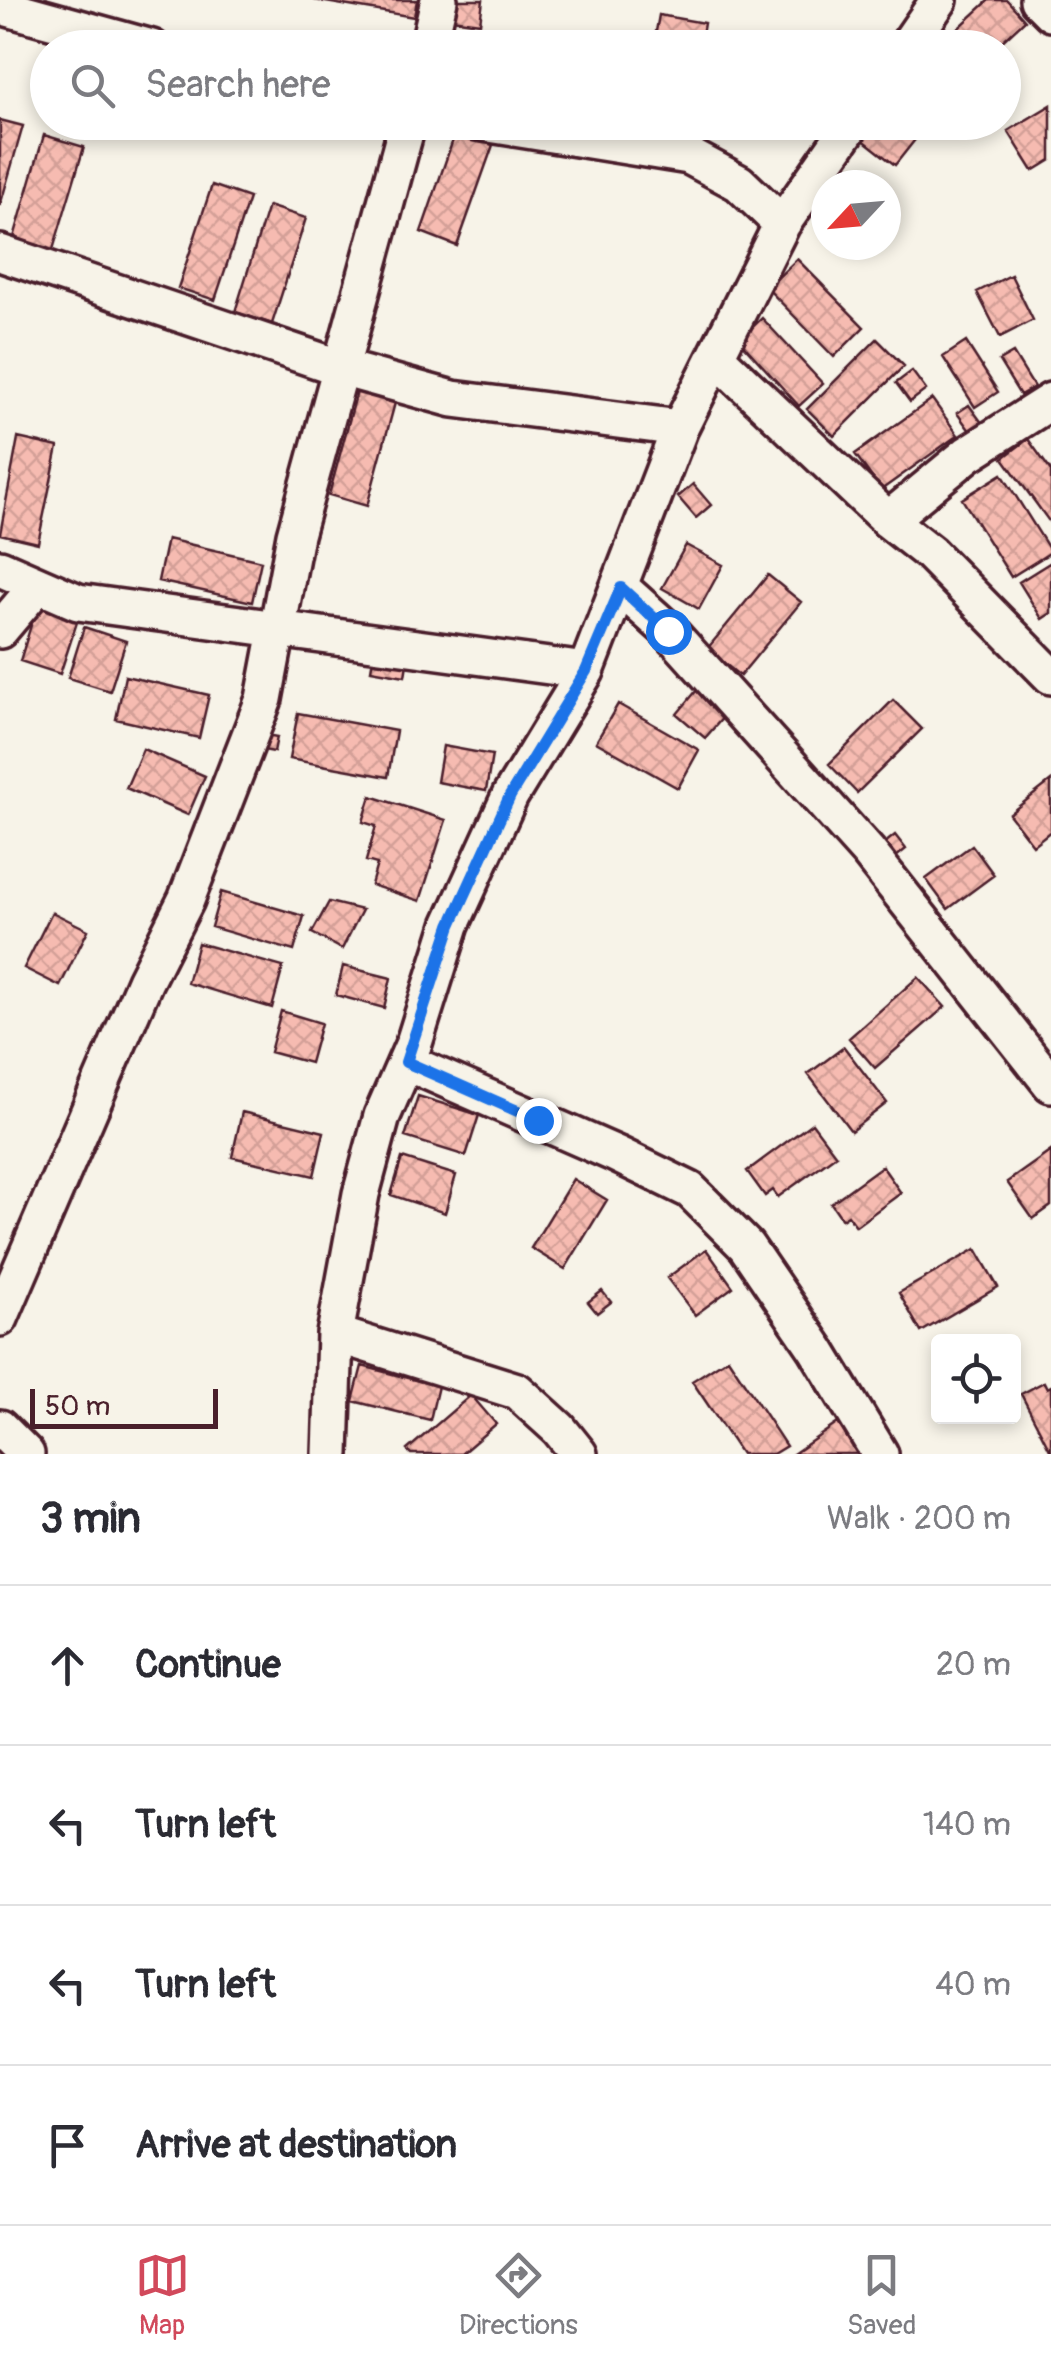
<!DOCTYPE html>
<meta charset="utf-8">
<style>
:root{--surface:#fff;--page:#f2f2f3;--text:#2b2b33;--muted:#7c7c81;--line:#e1e1e2;--accent:#d1495b}
body{margin:0;font-family:Pangolin,sans-serif;background:var(--page);color:var(--text)}
.controls{position:absolute;right:30px;bottom:30px;display:grid;overflow:hidden;border-radius:10px;box-shadow:0 5px 15px #0003}
.controls button{width:90px;height:90px;display:grid;place-items:center;padding:0;border:0;border-bottom:2px solid var(--line);background:var(--surface);color:var(--text);font:50px sans-serif}
.compass{position:absolute;left:811px;top:170px;width:90px;height:90px;border-radius:50%;background:var(--surface);box-shadow:0 5px 15px #0003;rotate:244deg}
.scale{position:absolute;left:30px;bottom:25px;width:188px;box-sizing:border-box;padding-left:10px;border:5px solid #4a1f2b;border-top:0;font-size:28px;line-height:35px;white-space:nowrap;color:#4a1f2b;-webkit-text-stroke:8px #f7f3e8;paint-order:stroke}
.stop{position:absolute;width:30px;height:30px;margin:-22px;border:8px solid #1a73e8;border-radius:50%;background:#fff}
.stop.end{background:#1a73e8;border-color:#fff;box-shadow:0 2px 10px #0008}
.list{margin:0;padding:0;list-style:none}
h2{display:flex;justify-content:space-between;align-items:center;height:130px;margin:0;padding:0 40px;font-size:42px}
h2 small{font-size:32px;font-weight:400;color:var(--muted)}
.list li{display:grid;grid-template-columns:65px 1fr auto;gap:30px;align-items:center;box-sizing:border-box;height:160px;padding:0 40px;border-top:2px solid var(--line)}
.list b{display:block;font-size:38px;white-space:nowrap}
.list em{font-size:32px;font-style:normal;color:var(--muted)}
.icon{flex:none;width:55px;height:55px;fill:none;stroke:currentColor;stroke-width:2;stroke-linecap:round;stroke-linejoin:round}
.map{position:relative;flex:none;width:1051px;height:1454px;overflow:hidden}
.search{position:absolute;background:var(--surface);box-shadow:0 5px 15px #0003;left:30px;right:30px;top:30px;height:110px;display:flex;align-items:center;gap:25px;box-sizing:border-box;padding:0 35px;border-radius:55px;color:var(--muted);font-size:38px}
.sheet{height:770px;background:var(--surface)}
nav{display:flex;justify-content:space-around;align-items:center;box-sizing:border-box;height:140px;border-top:2px solid var(--line);background:var(--surface);font-size:28px;color:var(--muted)}
nav a{display:grid;justify-items:center;gap:5px}
nav .on{color:var(--accent)}
.map>svg:first-child{display:block}
</style>
<div class="map">
<svg width="1051" height="1454" viewBox="0 0 1051 1454">
<defs>
<pattern id="building-cross-hatch" width="8" height="8" patternUnits="userSpaceOnUse" patternTransform="scale(2.5)"><rect width="8" height="8" fill="#f6bbb1"/><path d="M0 0l8 8M0 8l8-8" fill="none" stroke="#d4a098"/></pattern>
</defs>
<rect width="100%" height="100%" fill="#f7f3e8"/>
<filter id="ink" filterUnits="userSpaceOnUse"><feTurbulence type="fractalNoise" baseFrequency=".01" numOctaves="2"/><feDisplacementMap in="SourceGraphic" scale="20" xChannelSelector="R" yChannelSelector="G"/><feConvolveMatrix kernelMatrix="1 2 1 2 8 2 1 2 1" color-interpolation-filters="sRGB"/></filter>
<g filter="url(#ink)">
<!-- building -->
<path fill="url(#building-cross-hatch)" stroke="#4a1f2b" stroke-width="2.5" d="M314 0H417L414 17Z
M454 0H483L480 23 451 19Z
M989 0H1007L1025 20 995 48H937Z
M659 15 704 23 700 48H653Z
M1051 105V160L1033 171 1008 131Z
M0 120 23 126 0 206Z
M875 122H929L895 165 862 139Z
M456 131 493 145 457 246 421 232Z
M44 135 84 147 52 253 13 241Z
M212 185 249 198 215 300 178 288Z
M268 206 306 218 272 324 235 312Z
M797 259 864 327 834 357 767 288Z
M1011 275 1033 320 1000 337 977 292Z
M762 318 823 384 799 406 739 340Z
M877 339 904 366 834 436 807 409Z
M966 342 998 392 975 407 943 357Z
M1013 353 1034 387 1020 395 999 361Z
M912 371 926 390 910 402 896 383Z
M358 388 396 399 367 506 329 495Z
M932 399 958 435 881 490 855 454Z
M969 405 985 427 973 435 957 413Z
M18 438 58 447 38 543 0 534Z
M1028 439 1051 471V524L1003 458Z
M1002 474 1051 552 1011 577 962 499Z
M693 484 711 505 696 518 678 497Z
M167 539 261 561 252 602 158 581Z
M686 545 723 565 699 609 662 588Z
M1051 562V613L1042 619 1019 582Z
M768 575 801 602 740 676 707 649Z
M37 606 78 619 60 674 20 661Z
M84 627 126 641 110 691 68 678Z
M374 652 408 658 405 676 371 670Z
M125 676 209 695 199 738 116 719Z
M697 690 725 715 705 738 677 714Z
M893 700 922 729 857 793 829 764Z
M618 704 699 750 678 788 596 742Z
M298 713 396 731 388 777 289 759Z
M261 734 277 737 274 752 258 749Z
M443 746 492 755 486 791 437 782Z
M143 749 205 776 188 815 126 788Z
M1051 781V831L1033 845 1009 814Z
M371 796 446 820 420 901 371 885 377 864 366 861 376 826 363 822Z
M895 835 906 849 891 861 880 847Z
M972 845 994 875 948 909 926 879Z
M221 892 304 916 294 951 211 927Z
M329 902 362 910 342 949 312 933Z
M52 912 88 930 60 986 24 968Z
M198 943 283 967 272 1008 187 983Z
M343 966 391 978 384 1008 336 995Z
M918 977 945 1007 875 1068 849 1038Z
M281 1011 321 1023 310 1063 270 1052Z
M844 1047 887 1103 851 1131 808 1074Z
M418 1096 479 1115 466 1156 405 1137Z
M242 1112 324 1132 314 1176 232 1157Z
M812 1123 836 1155 778 1197 773 1190 765 1196 747 1171Z
M1051 1151V1206L1033 1219 1007 1182Z
M402 1158 456 1175 445 1213 391 1195Z
M882 1166 901 1193 856 1226 848 1215 842 1219 831 1203Z
M573 1179 607 1200 565 1269 531 1248Z
M706 1249 733 1287 695 1315 667 1278Z
M976 1249 998 1287 921 1332 899 1293Z
M602 1291 611 1302 597 1313 588 1302Z
M728 1358 786 1446 773 1454H741L692 1381Z
M362 1366 438 1386 430 1420 353 1401Z
M1044 1382 1047 1388 1051 1386V1452L1021 1394Z
M471 1395 496 1424 461 1454H411L407 1450Z
M838 1423 859 1454H793Z"/>
<g fill="none" stroke-linecap="round" stroke-linejoin="round">
<defs>
<path id="minor" d="M1038 0 1051 13
M0 6 152 48
M428 48 439 0
M906 48 939 0
M477 122 689 156 739 183 782 224
M0 253 341 368 453 399 680 428
M716 357 888 520 930 553 1051 676
M888 520 968 454 1051 401
M0 568 78 602 586 671
M621 588 669 631 868 852 1051 1084
M0 630 38 585
M406 1062 616 1154 690 1190 746 1246 817 1350 880 1454
M0 1318 145 981 186 900 264 699 295 535 408 122
M335 1334 517 1391 559 1429 579 1454
M0 1428 26 1454
M331 1454 335 1334 361 1194 382 1116 414 1043 451 925 510 796 586 671 680 428 782 224 853 122"/>
</defs>
<!-- minor casing -->
<use href="#minor" stroke="#4a1f2b" stroke-width="42"/>
<!-- minor -->
<use href="#minor" stroke="#f7f3e8" stroke-width="35"/>
</g>
</g>
<g fill="none" stroke-linecap="round" stroke-linejoin="round" filter="url(#ink)">
<!-- route -->
<path stroke="#1a73e8" stroke-width="12" d="M538 1120 406 1062 451 925 510 796 586 671 621 588 668 631"/>
</g>
</svg>
<div class="controls">
<button><svg class="icon" aria-label="locate" viewBox="0 0 24 24"><circle cx="12" cy="12" r="6"/><path d="M12 2v4M12 18v4M2 12h4M18 12h4"/></svg></button>
</div>
<svg class="compass" viewBox="-18 -18 36 36"><path d="M0-13l5 13h-10z" fill="#e53935"/><path d="M0 13l5-13h-10z" fill="#7c7c81"/></svg>
<div class="scale">50 m</div>
<div class="stop" style="left:668px;top:631px"></div>
<div class="stop end" style="left:538px;top:1120px"></div>
<div class="search"><svg class="icon" aria-label="search" viewBox="0 0 24 24"><circle cx="10" cy="10" r="6"/><path d="M15 15l6 6"/></svg>Search here</div>
</div>
<section class="sheet">
<h2>3 min<small>Walk · 200 m</small></h2>
<ul class="list">
<li><svg class="icon" aria-label="ahead" viewBox="0 0 24 24"><path d="M12 20V5M6 11l6-6 6 6"/></svg><div><b>Continue</b></div><em>20 m</em></li>
<li><svg class="icon" aria-label="left" viewBox="0 0 24 24"><path d="M17 20v-9H6M10 6l-5 5 5 5"/></svg><div><b>Turn left</b></div><em>140 m</em></li>
<li><svg class="icon" aria-label="left" viewBox="0 0 24 24"><path d="M17 20v-9H6M10 6l-5 5 5 5"/></svg><div><b>Turn left</b></div><em>40 m</em></li>
<li><svg class="icon" aria-label="arrive" viewBox="0 0 24 24"><path d="M6 21V4h12l-3 4 3 4H6"/></svg><div><b>Arrive at destination</b></div></li>
</ul>
</section>
<nav>
<a class="on"><svg class="icon" aria-label="map" viewBox="0 0 24 24"><path d="M3 6l6-2 6 2 6-2v14l-6 2-6-2-6 2zM9 4v14M15 6v14"/></svg>Map</a>
<a><svg class="icon" aria-label="directions" viewBox="0 0 24 24"><path d="M12 3l9 9-9 9-9-9zM9 14v-3h6M13 9l2 2-2 2"/></svg>Directions</a>
<a><svg class="icon" aria-label="saved" viewBox="0 0 24 24"><path d="M7 4h10v16l-5-4-5 4z"/></svg>Saved</a>
</nav>
